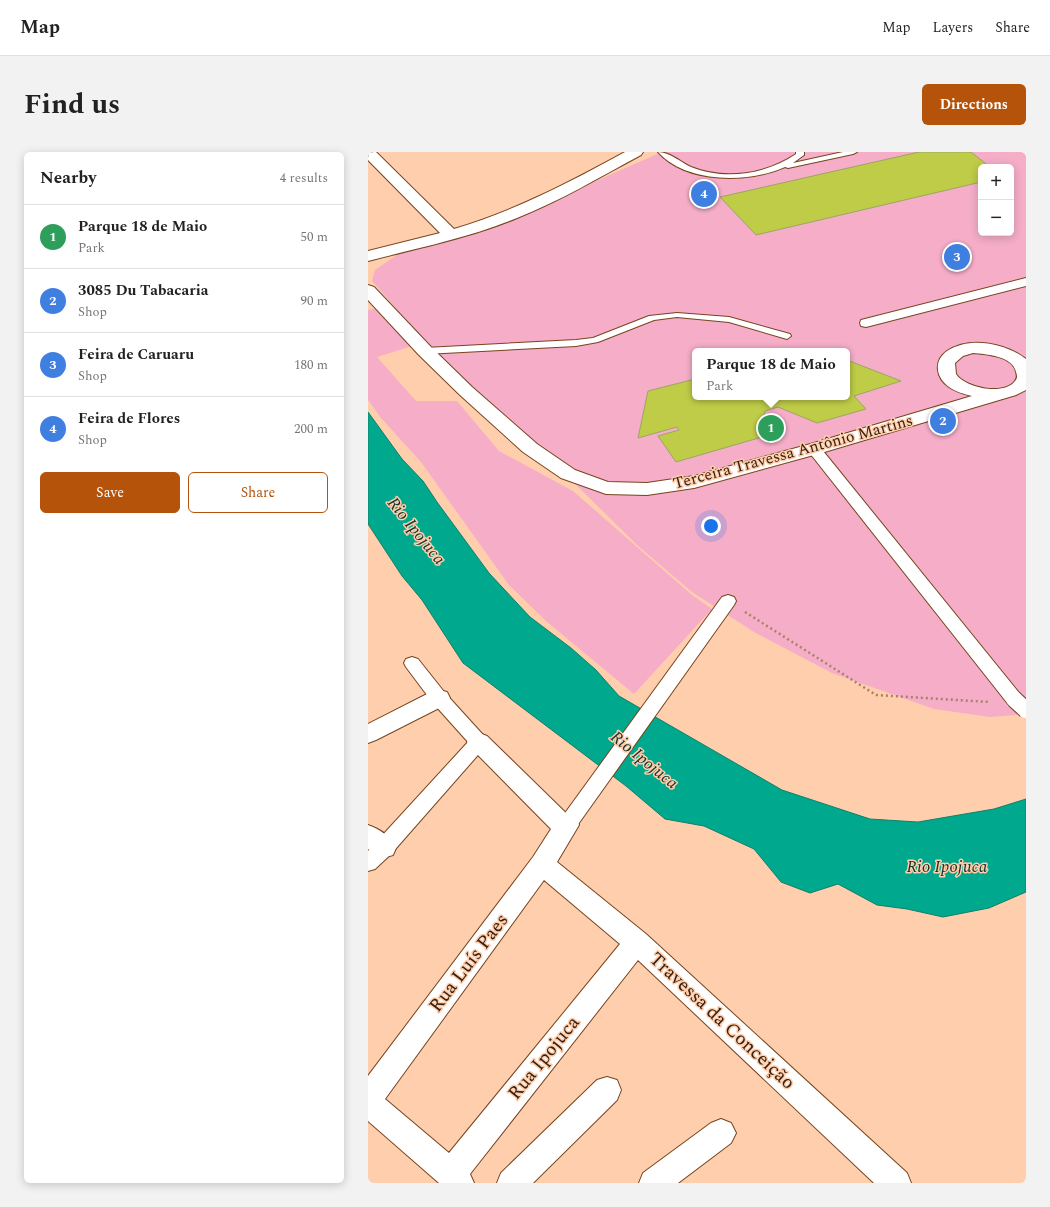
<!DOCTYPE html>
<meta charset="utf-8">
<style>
:root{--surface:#fff;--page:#f2f2f2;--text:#222;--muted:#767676;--line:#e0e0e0;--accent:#b45309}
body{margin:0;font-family:Spectral,serif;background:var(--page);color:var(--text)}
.controls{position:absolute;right:12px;top:12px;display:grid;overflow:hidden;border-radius:6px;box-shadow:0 2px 10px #0003}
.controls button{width:36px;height:36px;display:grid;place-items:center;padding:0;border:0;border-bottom:1px solid var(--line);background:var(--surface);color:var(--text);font:20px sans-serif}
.you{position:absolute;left:343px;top:374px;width:14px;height:14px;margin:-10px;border:3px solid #fff;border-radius:50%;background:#1a73e8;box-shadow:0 0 0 6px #1a73e833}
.badge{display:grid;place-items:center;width:26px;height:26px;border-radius:50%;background:var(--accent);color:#fff;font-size:13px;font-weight:700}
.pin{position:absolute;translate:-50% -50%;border:2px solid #fff;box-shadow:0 1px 4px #0006}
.popup{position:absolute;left:324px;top:196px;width:158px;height:52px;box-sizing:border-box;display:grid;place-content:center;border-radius:6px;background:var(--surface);filter:drop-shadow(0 1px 3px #0005);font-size:13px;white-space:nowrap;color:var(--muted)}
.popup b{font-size:15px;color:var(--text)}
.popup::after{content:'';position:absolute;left:50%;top:100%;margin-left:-8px;border:8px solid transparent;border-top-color:var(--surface)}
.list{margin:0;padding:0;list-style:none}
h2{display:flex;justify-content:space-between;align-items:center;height:52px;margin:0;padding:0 16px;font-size:17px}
h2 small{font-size:13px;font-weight:400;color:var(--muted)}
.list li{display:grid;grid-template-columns:26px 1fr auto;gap:12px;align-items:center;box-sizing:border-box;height:64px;padding:0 16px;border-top:1px solid var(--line)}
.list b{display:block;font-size:15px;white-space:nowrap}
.list p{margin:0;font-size:13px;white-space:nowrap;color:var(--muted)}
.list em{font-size:13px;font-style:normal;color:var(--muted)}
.actions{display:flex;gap:8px;padding:12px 16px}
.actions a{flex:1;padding:9px 0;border:1px solid var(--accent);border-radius:6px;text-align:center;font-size:14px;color:var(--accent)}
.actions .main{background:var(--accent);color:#fff}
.map{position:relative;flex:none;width:658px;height:1031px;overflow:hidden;border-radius:6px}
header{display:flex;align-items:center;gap:24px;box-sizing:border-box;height:56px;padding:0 20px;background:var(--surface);border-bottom:1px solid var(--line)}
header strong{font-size:19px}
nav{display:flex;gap:22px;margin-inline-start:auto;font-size:14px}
.intro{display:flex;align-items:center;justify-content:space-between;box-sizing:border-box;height:96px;padding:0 24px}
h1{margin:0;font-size:28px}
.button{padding:10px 18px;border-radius:6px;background:var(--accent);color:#fff;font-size:14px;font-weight:700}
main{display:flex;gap:24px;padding:0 24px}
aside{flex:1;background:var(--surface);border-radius:6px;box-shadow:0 2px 10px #0003}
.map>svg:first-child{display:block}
</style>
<header>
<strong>Map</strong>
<nav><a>Map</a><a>Layers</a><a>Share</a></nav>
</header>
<div class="intro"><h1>Find us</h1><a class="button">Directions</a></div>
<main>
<aside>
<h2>Nearby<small>4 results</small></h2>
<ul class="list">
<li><span class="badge" style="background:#2e9e5b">1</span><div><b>Parque 18 de Maio</b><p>Park</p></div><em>50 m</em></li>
<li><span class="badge" style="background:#3f7fe0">2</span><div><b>3085 Du Tabacaria</b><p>Shop</p></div><em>90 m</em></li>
<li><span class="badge" style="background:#3f7fe0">3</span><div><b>Feira de Caruaru</b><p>Shop</p></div><em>180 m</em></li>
<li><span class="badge" style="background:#3f7fe0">4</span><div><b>Feira de Flores</b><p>Shop</p></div><em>200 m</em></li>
</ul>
<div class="actions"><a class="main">Save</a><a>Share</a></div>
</aside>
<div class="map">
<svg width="658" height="1031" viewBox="0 0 658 1031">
<rect width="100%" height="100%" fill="#ffcead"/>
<!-- green -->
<path fill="#f5adc8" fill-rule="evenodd" d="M294 0H658V562L622 565 566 557 464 521 386 480 324 440 269 393 174 299 74 209 4 129 7 118 33 100 130 72ZM613 15H643V81H613ZM327 199H479V245H327Z
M9 156 44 194 9 205 48 249H89L131 299 205 339 324 443 344 457 266 542 178 469 141 433 53 310 13 266 0 248V158Z"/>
<!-- water -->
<path fill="#00a98d" stroke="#108068" d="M0 260 34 307 55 329 69 350 121 421 162 465 203 496 228 518 251 544 414 638 502 667 550 670 626 657 658 647V740L621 756 575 765 539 757 509 753 470 732 442 741 413 730 386 697 336 674 297 667 258 634 95 511 54 448 34 424 0 372Z"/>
<!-- building -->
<path fill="#becc47" stroke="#9ca564" d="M551 0H603L622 15H613V30L388 83 352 45Z
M479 208 533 229 486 244 498 257 449 271 410 255 397 259 394 285 308 310 290 284 311 278 309 275 270 286 280 239 327 227V245H479Z"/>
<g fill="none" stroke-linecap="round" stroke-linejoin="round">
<defs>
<path id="service" d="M290 0C302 0 312 10 323 15 358 29 398 22 428 2V0H436V3L425 11 475 0H489L485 2 420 16 417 15C381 31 319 32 290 0Z
M309 161 361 165 422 182 423 184 419 187 361 170 309 165 286 168 230 190 208 194 57 202 53 199 57 196 208 188 225 186 281 164Z"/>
<path id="pedestrian" d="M658 126V134L498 175 493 174 492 171 493 168Z
M446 293 451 294 652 542 655 547 652 552 646 553 640 552 441 300 439 297 441 294Z
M360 443 366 445 368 449 366 453 206 678 199 681 192 678 190 673 192 668 354 445Z
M44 505 50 507 77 541 117 585 120 590 117 595 23 702 7 717 0 719V699L100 590 65 551 38 515 36 511 38 507Z"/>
<path id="minor" d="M0 0H8L86 77C147 59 202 30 257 0H275L273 3C232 25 192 49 149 66 101 86 50 96 0 109V99L72 81 0 8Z
M0 133 6 135 63 195 104 235 169 292 207 318 240 330 279 331 326 324 439 293 604 244C596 242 588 240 581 235 568 226 565 209 579 199 602 184 637 191 658 207V238L648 243 453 301 326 336 279 343 238 342 193 326 155 300 92 243 51 203 0 148ZM605 201C618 202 645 204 648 220 649 223 650 226 647 229 636 244 597 236 588 222L587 211 595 204Z
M71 538 79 540 82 546 79 552 8 588 0 591V572L63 540Z
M111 581 119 584 201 664 208 666 211 673 189 710 278 782 539 1021 543 1031H506L270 808 102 1022 106 1031H71L0 969V924L165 705 183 677 103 596 99 590 103 584ZM176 728 252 792 81 1001 17 947Z
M0 673C12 677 23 685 28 696L25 703C14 707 9 704 0 697Z
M239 925 249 928 253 938 249 948 165 1031H129L133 1021 229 928Z
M353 967 363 971 368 981 363 991 310 1031H271L275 1021 343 971Z"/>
</defs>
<!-- service casing -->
<use href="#service" stroke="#77441d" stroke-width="2"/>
<!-- pedestrian casing -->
<use href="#pedestrian" stroke="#77441d" stroke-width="2"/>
<!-- minor casing -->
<use href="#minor" stroke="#77441d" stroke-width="2"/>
<!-- path -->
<path stroke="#a78268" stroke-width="2.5" stroke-dasharray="2 3" stroke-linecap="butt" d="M377 460 508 543 622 550"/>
<!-- service -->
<use href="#service" fill="#fff" fill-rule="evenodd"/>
<!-- pedestrian -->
<use href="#pedestrian" fill="#fff" fill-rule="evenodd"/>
<!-- minor -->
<use href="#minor" fill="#fff" fill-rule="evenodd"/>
<defs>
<path id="pedestrian-bridge" d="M646 547 658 558"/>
</defs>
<!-- pedestrian-bridge casing -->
<use href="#pedestrian-bridge" stroke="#77441d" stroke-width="18" stroke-linecap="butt"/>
<!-- pedestrian-bridge -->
<use href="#pedestrian-bridge" stroke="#fff" stroke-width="16"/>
</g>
<g text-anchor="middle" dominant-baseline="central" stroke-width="3" stroke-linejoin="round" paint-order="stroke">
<!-- street labels -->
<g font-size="16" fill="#372111" stroke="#ffcead">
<text transform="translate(425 300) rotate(-15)">Terceira Travessa Antônio Martins</text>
</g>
<!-- water labels -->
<g font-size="17" font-style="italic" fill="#16322b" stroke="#ffcead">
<text transform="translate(48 379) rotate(51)">Rio Ipojuca</text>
<text transform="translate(276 608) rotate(39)">Rio Ipojuca</text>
<text x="579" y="715">Rio Ipojuca</text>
</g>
<!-- near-street labels -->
<g font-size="19" fill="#372111" stroke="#ffcead">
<text transform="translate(101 811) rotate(-53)">Rua Luís Paes</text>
<text transform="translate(354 869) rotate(43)">Travessa da Conceição</text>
<text transform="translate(176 906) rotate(-51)">Rua Ipojuca</text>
</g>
</g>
</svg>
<div class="controls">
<button>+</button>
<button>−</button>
</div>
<div class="you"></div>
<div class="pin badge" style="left:403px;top:276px;background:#2e9e5b">1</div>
<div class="popup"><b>Parque 18 de Maio</b>Park</div>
<div class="pin badge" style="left:575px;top:269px;background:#3f7fe0">2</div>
<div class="pin badge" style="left:589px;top:105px;background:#3f7fe0">3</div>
<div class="pin badge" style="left:336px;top:42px;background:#3f7fe0">4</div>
</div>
</main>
